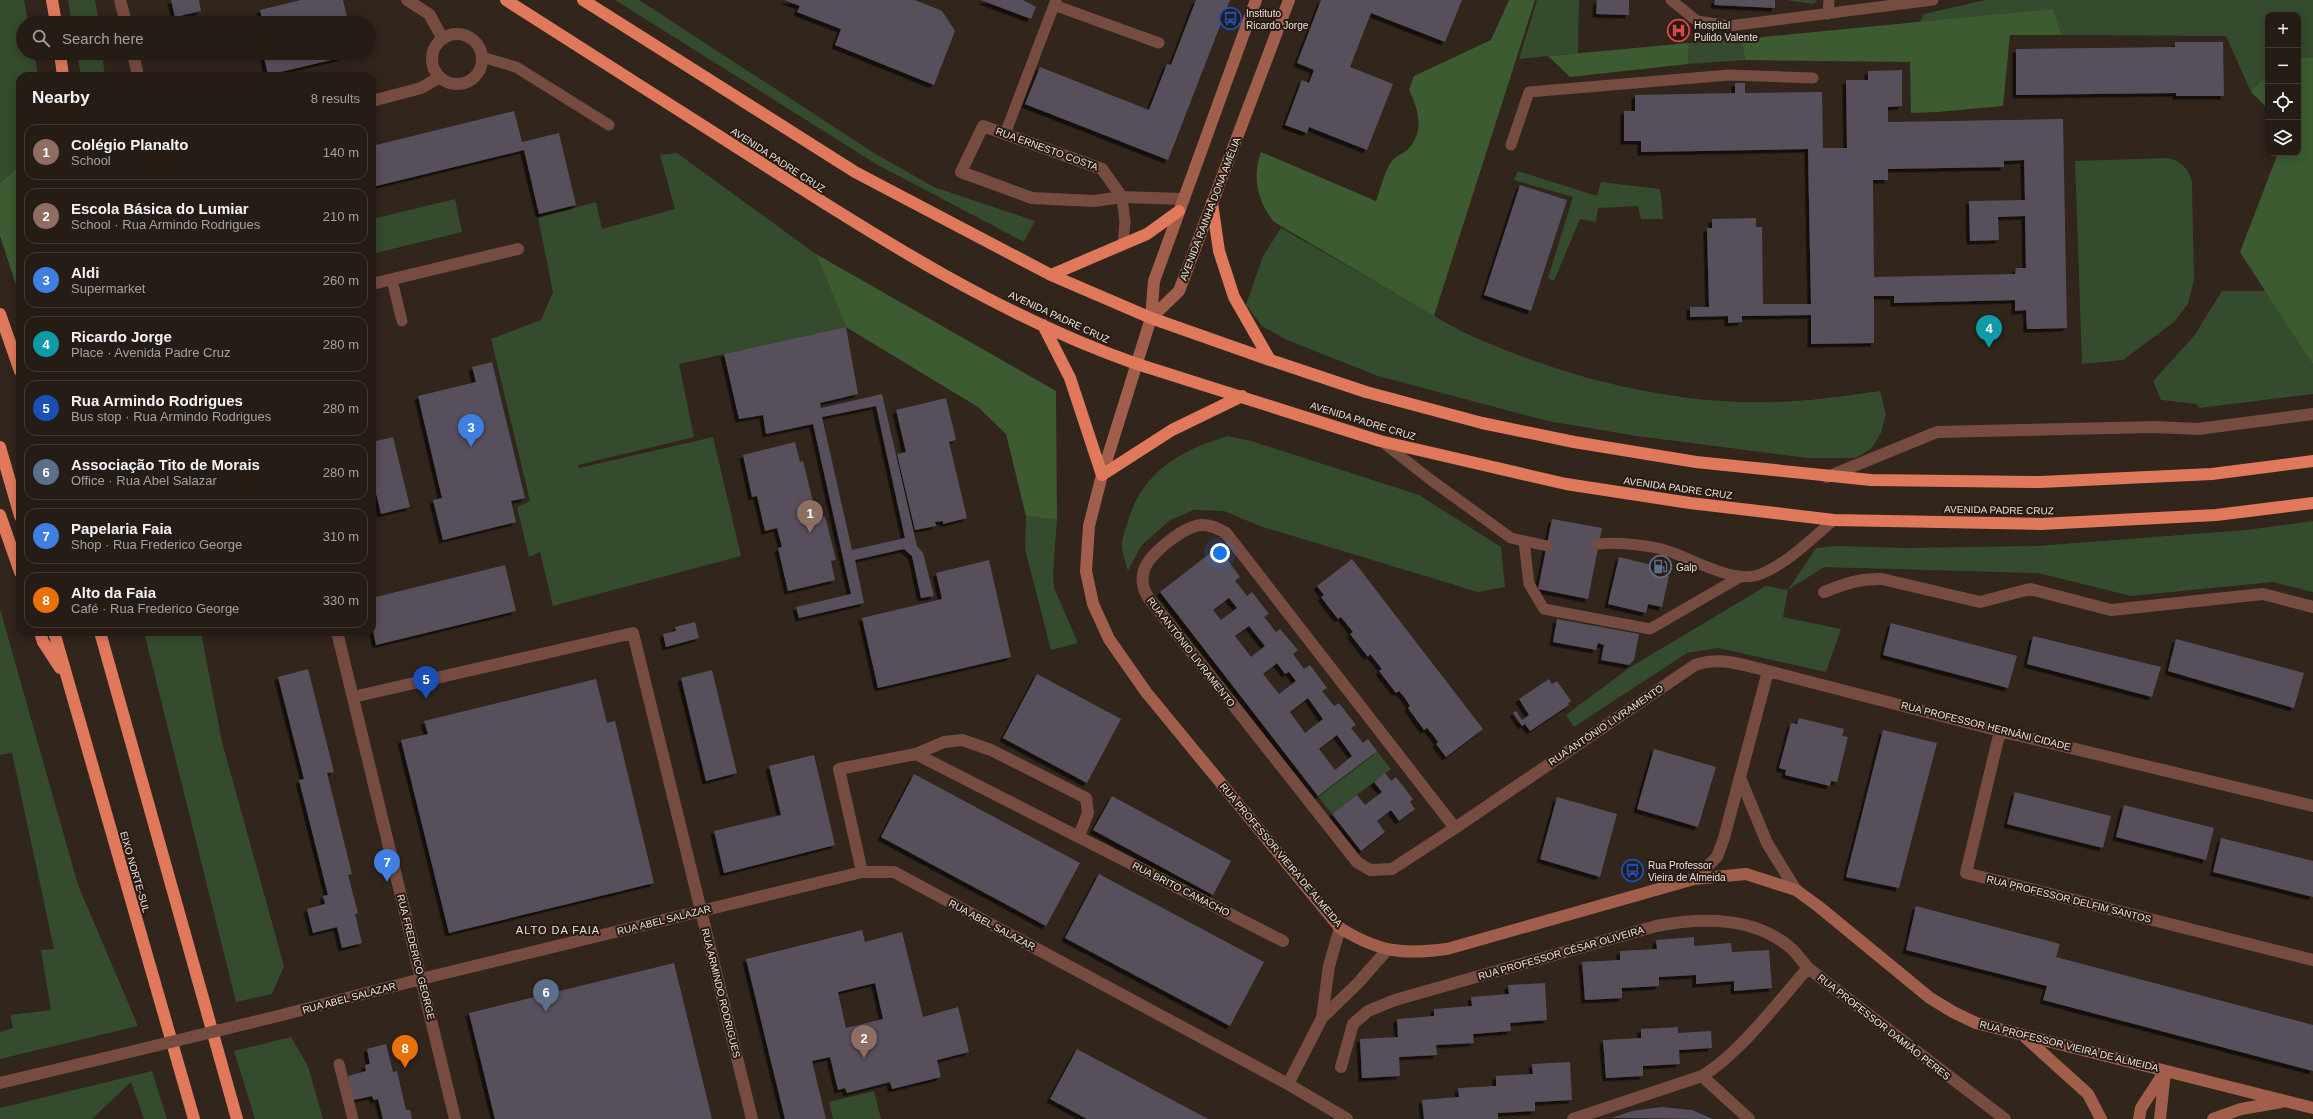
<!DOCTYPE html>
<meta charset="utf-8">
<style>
:root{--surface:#251c15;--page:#2d251e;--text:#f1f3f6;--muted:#a3a1a0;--line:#423a34;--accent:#0f766e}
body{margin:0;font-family:Arial,sans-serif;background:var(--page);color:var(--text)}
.controls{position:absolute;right:12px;top:12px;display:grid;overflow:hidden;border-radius:8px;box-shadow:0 2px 10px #0003}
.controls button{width:36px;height:36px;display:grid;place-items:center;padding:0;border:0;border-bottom:1px solid var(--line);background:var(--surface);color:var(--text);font:20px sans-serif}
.you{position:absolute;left:1220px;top:553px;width:14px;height:14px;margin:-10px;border:3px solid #fff;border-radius:50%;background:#1a73e8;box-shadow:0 0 0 6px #1a73e833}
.badge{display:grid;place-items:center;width:26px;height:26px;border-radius:50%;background:var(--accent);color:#fff;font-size:13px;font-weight:700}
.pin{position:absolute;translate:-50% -33px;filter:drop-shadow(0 1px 2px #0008)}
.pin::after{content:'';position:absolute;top:21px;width:14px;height:12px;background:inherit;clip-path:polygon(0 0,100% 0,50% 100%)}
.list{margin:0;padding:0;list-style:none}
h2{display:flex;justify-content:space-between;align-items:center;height:52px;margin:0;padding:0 16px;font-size:17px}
h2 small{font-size:13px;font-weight:400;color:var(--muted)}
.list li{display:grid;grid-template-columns:26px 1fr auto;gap:12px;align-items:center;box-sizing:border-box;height:56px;margin:0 8px 8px;padding:0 8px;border:1px solid var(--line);border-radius:12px}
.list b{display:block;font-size:15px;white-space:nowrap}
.list p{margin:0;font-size:13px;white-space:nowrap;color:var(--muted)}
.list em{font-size:13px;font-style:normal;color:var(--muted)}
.icon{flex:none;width:22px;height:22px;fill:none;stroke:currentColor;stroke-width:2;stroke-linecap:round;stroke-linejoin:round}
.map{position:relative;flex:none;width:2313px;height:1119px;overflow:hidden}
.search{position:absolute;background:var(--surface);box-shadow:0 2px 10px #0003;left:16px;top:16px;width:360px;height:44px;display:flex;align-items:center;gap:10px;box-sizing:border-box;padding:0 14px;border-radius:22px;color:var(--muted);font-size:15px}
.panel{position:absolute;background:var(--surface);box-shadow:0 2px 10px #0003;left:16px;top:72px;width:360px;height:564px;border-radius:12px}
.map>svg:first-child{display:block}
</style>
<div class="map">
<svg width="2313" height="1119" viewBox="0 0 2313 1119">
<defs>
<filter id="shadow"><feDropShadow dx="-3.5" dy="3.5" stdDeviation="0" flood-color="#0009"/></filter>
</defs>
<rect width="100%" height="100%" fill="#31251c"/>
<!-- green -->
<path fill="#354b2d" d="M0 0H24L28 23H23V53H34L38 76H20V165L0 183Z
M68 0H95L99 23H72Z
M615 0H639L874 153 909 173 934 187 1035 221 1024 242 876 164Z
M1537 0H1579L1578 53 1519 59Z
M1786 0H1817L1814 4Z
M1985 0H2313V58L2298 57V15H2268V73L2251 92 2226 36 2062 35 2053 9 1919 23 1924 14Z
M1742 39 1745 60 1688 64 1689 43Z
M77 53H102L105 76H81Z
M677 153 816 254 846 327 679 364 694 437 578 465 579 468 713 437 741 556 553 606 540 552 529 557 517 507 530 501 491 339 541 320 553 292 538 218 596 202 602 229 675 209 660 155Z
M2169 158C2182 162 2189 169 2192 182L2194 280 2188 304 2174 322 2123 360 2082 364 2075 161Z
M1518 171 1597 196 1601 182 1659 189 1661 194 1663 219H1641L1638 206 1598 208 1596 222 1580 219 1554 281 1548 278 1573 197 1514 180Z
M455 199 462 232 372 254V219Z
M1281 228C1322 251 1363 275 1404 298 1427 311 1449 326 1474 337 1567 378 1673 405 1775 402 1810 401 1846 396 1880 391L1886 414 1881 433 1871 449 1855 458H1808L1637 436 1548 421 1378 376 1287 340 1262 326 1246 305 1263 256Z
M2222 291H2267L2313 365V394L2200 408 2196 404 2161 400 2153 381 2194 336Z
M1228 436 1251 441 1419 495 1501 547 1505 587 1478 592 1260 526 1224 511 1194 510 1170 520 1141 546 1128 571C1126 563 1122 553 1122 544 1122 537 1126 528 1128 521 1143 471 1181 450 1228 436Z
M1026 516 1057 520 1053 574 1054 588 1078 643 1051 650 1025 549Z
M2313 521V592L2272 582 2131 596 2038 573 1824 567 1788 590 1783 617 1841 629 1826 672 1718 648 1687 653 1574 727 1566 715 1629 668 1766 586 1788 590 1816 548 1836 546 1906 548 2036 546 2246 530Z
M0 609 78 885 138 1026 0 1059V1032L13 1028 10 1015 51 1010 41 950 54 949 12 753 0 755Z
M144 632H201L222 742 284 966 272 994 236 1002Z
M1377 751 1391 769 1332 814 1318 796Z
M291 1037 308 1066 323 1119H255L234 1051Z
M152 1071 167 1119H144L131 1082 92 1119H0V1108Z
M874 1091 881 1119H833L829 1102Z"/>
<!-- forest -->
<path fill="#3c5b31" d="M1509 0H1535L1434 316 1274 222C1257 200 1252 178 1261 152L1376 201C1381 188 1384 172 1392 161 1395 156 1405 153 1409 148 1425 130 1418 109 1409 90L1414 76 1491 40Z
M2053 9 2062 35H2010L2003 106 1938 112 1911 113 1910 62 1745 60 1742 39Z
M1689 43 1688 64 1570 77 1548 56Z
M2298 57 2313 58V365L2240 252 2278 153H2298Z
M2268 73V109L2251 92Z
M20 165V297L0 236V183Z
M816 254 1056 391 1057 520 1026 516 1006 434 978 407 846 327Z"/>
<!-- building -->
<path fill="#584f5c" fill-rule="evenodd" filter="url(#shadow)" d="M171 0H199L201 11 175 17Z
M301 0H343L347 17 337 20V23H263L260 10Z
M784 0H915L942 11 955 31 934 85 835 45 841 29 797 12 800 6Z
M981 0H1023L1036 7 1031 19Z
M1196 0H1230L1168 160 1025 104 1040 67 1149 110 1167 64 1171 65Z
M1321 0H1462L1445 42 1371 13 1350 67 1393 84 1367 150 1309 127 1307 133 1285 125 1302 80 1309 83 1314 70 1297 63Z
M1597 0H1629V15L1596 14Z
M1715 0H1775V8L1714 5Z
M2175 42H2223L2224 96H2176V93L2016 95V49L2175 47Z
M263 53H347L348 56 268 75Z
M1902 70V106L1888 107V122L2063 119 2067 328 2027 329 2026 310 2015 311V300L1894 303V296H1874V343L1811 344V315L1742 316V322L1728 323V316L1690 317V307H1709L1707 228H1712V219L1756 218V227H1762L1763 304H1811L1808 149 1641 152V141H1624V111H1635V95L1735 93V83H1745V93L1822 92 1823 148H1847L1846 80H1868V71ZM2024 160 2025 200 1969 201 1970 241 1999 240 1998 217 2025 216 2026 268H2016L2015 274 1874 277 1873 180H1888V169L2004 167V161Z
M514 111 522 142 559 133 576 205 539 214 524 150 372 187V146Z
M1520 185 1567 200 1531 311 1484 295Z
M846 327 858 394 820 403 821 408 882 394 917 546 923 553 934 596 921 598 912 556 904 549 855 560 864 603 799 618 796 607 851 594 813 424 766 434 763 415 739 419 724 354ZM876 406 905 538 852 550 822 417Z
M492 362 525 498 511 501 516 522 443 540 433 500 442 498 418 396 476 382 472 367Z
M946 398 956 440 949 442 967 518 943 524V521L935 522 936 526 915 530 897 454 906 452 896 410Z
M393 437 410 507 381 514 372 476V442Z
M795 442 800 462 803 461 817 518 825 516 836 560 831 561 835 580 788 591 778 548 782 547 777 528 765 531 757 496 752 497 743 455Z
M1552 519 1602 528 1588 599 1538 589Z
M1213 551 1219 559 1224 555 1240 577 1235 581 1241 588 1247 596 1252 592 1269 614 1264 617 1276 632 1280 629 1298 650 1293 654 1304 669 1310 665 1327 688 1322 691 1334 706 1339 703 1356 725 1351 728 1363 743 1368 739 1377 751 1318 796 1160 592ZM1229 598 1237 608 1221 620 1213 610ZM1249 626 1265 646 1251 657 1235 636ZM1277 663 1285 674 1289 672 1296 681 1279 694 1263 674ZM1308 698 1323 719 1305 733 1290 712ZM1337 735 1352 756 1335 770 1319 749Z
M1619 557 1660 567 1662 574 1669 576 1662 607 1648 604 1646 613 1608 604Z
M1352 559 1483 729 1446 757 1436 744 1438 742 1433 735 1427 728 1424 730 1408 708 1410 706 1405 698 1399 691 1396 693 1379 671 1382 669 1370 654 1368 657 1350 634 1353 632 1341 617 1338 619 1321 597 1324 595 1317 586Z
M989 560 1011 657 878 688 862 618 942 599 936 573Z
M505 565 516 611 376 645 372 626V598Z
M1557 619 1639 634 1634 660 1629 665 1601 660 1604 645 1598 643 1596 650 1553 642Z
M695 622 699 638 666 647 663 634 676 631 675 627Z
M1891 623 2017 656 2008 688 1883 655Z
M2033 636 2161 667 2152 697 2027 664Z
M2176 639 2304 673 2294 708 2168 671Z
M308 669 334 772 327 773 352 874 348 875 358 913 355 914 362 943 342 948 337 927 313 933 307 909 325 904 323 896 328 895 299 780 304 779 278 677Z
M712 670 737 773 706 781 681 678Z
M1037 674 1121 719 1087 783 1003 738Z
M596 679 607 723 615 721 654 883 449 933 401 740 428 734 424 721Z
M1549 679 1552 684 1557 681 1571 701 1568 703 1569 705 1530 731 1525 724 1522 726 1513 713 1516 711 1522 720 1529 715 1519 699Z
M1799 718 1844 729 1842 736 1848 737 1837 782 1831 781 1830 786 1785 775 1786 770 1779 768 1791 723 1797 724Z
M1883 730 1937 743 1899 888 1846 877Z
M1654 749 1716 767 1698 827 1637 809Z
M814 755 835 845 724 873 714 831 781 815 769 766Z
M1385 773 1391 781 1396 777 1413 799 1410 802 1415 809 1399 821 1391 810 1377 821 1385 832 1361 851 1332 814 1357 795 1365 805 1382 792 1374 782Z
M914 774 1080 863 1046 926 881 837Z
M2015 792 2111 816 2103 848 2007 824Z
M1112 796 1231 861 1213 895 1093 830Z
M1557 797 1617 814 1600 877 1540 859Z
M2124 805 2214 828 2206 860 2116 837Z
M2221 838 2313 861V897L2213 872Z
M1099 874 1264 962 1230 1026 1065 938Z
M1916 906 2060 944 2056 957 2313 1025V1071L2043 1000 2047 986 1906 950Z
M862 930 865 942 902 932 923 1017 958 1007 969 1052 937 1060 941 1077 892 1089 890 1082 847 1093 845 1088 838 1090 830 1057 812 1061 826 1119H785L746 959ZM875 983 883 1019 846 1028 838 992Z
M1694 937V946L1731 943 1732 952 1769 950 1772 988 1734 991V981L1696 984V975L1659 977V986L1622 988V998L1585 1000 1582 962 1620 960V951L1657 949 1656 940Z
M674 963 712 1119H495L469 1013Z
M1545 983 1547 1020 1510 1023 1511 1031 1473 1034 1474 1043 1436 1045 1437 1055 1399 1057 1400 1076 1362 1078 1360 1039 1398 1037 1397 1019 1434 1016V1009L1472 1006 1471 997 1509 994 1508 985Z
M1678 1027V1033L1711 1031 1712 1048 1679 1050 1680 1064 1643 1066V1076L1606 1078 1603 1040 1641 1038V1029Z
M386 1044 393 1072 397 1071 406 1110H410L412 1119H383L378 1099 374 1100 372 1096 353 1100 348 1076 366 1071 365 1065 370 1064 367 1049Z
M1077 1049 1208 1119H1087L1050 1099Z
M1570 1062 1572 1100 1535 1102V1111L1498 1113V1119H1424L1422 1100 1459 1097 1458 1088 1496 1086V1076L1533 1074 1532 1064Z
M1662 1107 1692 1110 1713 1119 1612 1118 1632 1111Z"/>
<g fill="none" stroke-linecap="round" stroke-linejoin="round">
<!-- lane -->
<path stroke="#764c40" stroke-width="11" d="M1671 0 1697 21 1729 26 1933 0
M1054 5 1159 43
M1828 14 1829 0
M482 57 516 67 609 125
M1005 134 1056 0
M1511 145 1529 92 1729 75 1813 78
M1122 197 1125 222 1123 244
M392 280 402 321
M1381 441 1431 480 1511 538 1547 546
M1524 541 1529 584 1544 609 1650 629 1740 577
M1598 544C1617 542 1650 545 1668 551 1693 559 1735 585 1761 574 1788 563 1811 539 1834 520
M339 1064 353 1119"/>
<!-- street -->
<path stroke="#764c40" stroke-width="12" d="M120 0 126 23
M407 0 429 14 443 39
M432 59a25 25 0 1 1 50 0a25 25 0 1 1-50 0Z
M133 53 138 76
M372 101 421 88 440 77
M1122 197 1102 169 983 126 961 172 1032 198 1094 201 1122 197 1184 199
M372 284 518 249
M1827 477 1937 432 2155 427 2198 429 2313 414
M1824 592C1845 584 1860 578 1882 579L1980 602 2030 589 2111 610 2263 594 2313 607
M337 632 455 1119
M353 697 633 633 752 1119
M2000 731 1966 873 2313 960
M916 754 1283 941
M1741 780 1767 843 1796 890
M1455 828 1392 869 1370 870 1357 862 1148 597C1143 589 1141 580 1144 570 1150 553 1185 525 1203 525 1212 525 1219 529 1226 533L1455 828 1695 665C1721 656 1742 665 1768 671
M862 872 839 769 916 754 944 742 962 740 991 750 1086 798 1088 813 1079 836
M1694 879 1717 857 1724 838 1768 671 2000 731 2313 806
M278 1016 421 979 862 872H894L1288 1084 1347 1119
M1322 1018 1329 966 1340 928
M1341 1067 1353 1024 1368 1011 1395 1000 1656 926C1702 917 1755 916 1792 949 1798 955 1803 962 1808 968L2005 1119
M1702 1076 1749 1119
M0 1083 105 1058
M1288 1084 1322 1018 1359 982 1387 950
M1573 1119 1702 1076C1739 1054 1778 1002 1808 968"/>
<!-- secondary -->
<path stroke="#a15f4b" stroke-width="12" d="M1256 0 1154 281 1151 318 1102 475 1089 526 1086 571 1093 604 1109 639 1146 692 1340 928C1379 952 1402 955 1447 949L1694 879 1746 874 1796 890 1818 906 1930 998 1953 1012 1976 1023 2313 1108
M1151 318 1179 291 1289 0
M2026 1038 2088 1094 2101 1119
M2139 1119 2141 1108 2165 1071
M2160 1119 2165 1072
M2213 1119 2241 1109 2281 1102"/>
<!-- highway -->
<path stroke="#e0795c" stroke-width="12" d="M52 0 56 23
M506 0C593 55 679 111 766 166 883 241 1005 318 1137 364L1380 441 1566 484 1690 503 1834 520 2041 524 2216 515 2313 503
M583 0 855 172 1051 275 1151 318 1270 360 1366 392 1482 423 1574 442 1696 462 1871 480 2040 482 2212 474 2313 461
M60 53 63 76
M1212 203 1219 251 1234 297 1270 360
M1051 275 1147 234 1179 211
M0 314 20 371
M1043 325 1070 378 1102 475 1172 430 1242 396
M0 447 20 516
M0 515 20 572
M40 632 43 642 60 668
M54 632 194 1119
M100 632 237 1119"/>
<!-- street-bridge -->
<path stroke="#764c40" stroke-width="12" d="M105 1058 278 1016"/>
</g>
<!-- icons -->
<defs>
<symbol id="bus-ring" viewBox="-11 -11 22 22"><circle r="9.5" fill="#271b13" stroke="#1a4fb4" stroke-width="1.5"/><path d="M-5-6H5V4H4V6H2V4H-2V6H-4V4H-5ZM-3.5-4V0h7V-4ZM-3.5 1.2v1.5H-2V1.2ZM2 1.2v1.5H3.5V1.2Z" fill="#1a4fb4"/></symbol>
<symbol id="hospital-ring" viewBox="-11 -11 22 22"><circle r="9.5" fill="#271b13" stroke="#e0444e" stroke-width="1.5"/><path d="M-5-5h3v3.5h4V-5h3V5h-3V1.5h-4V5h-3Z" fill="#e0444e"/></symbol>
<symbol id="fuel-ring" viewBox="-11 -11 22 22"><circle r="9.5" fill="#271b13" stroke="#5c6f8a" stroke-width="1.5"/><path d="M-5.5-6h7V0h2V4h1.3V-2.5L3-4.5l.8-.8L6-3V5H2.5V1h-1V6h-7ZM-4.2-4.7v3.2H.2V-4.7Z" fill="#5c6f8a"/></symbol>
</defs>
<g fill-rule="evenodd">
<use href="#bus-ring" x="1218" y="6" width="25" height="25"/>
<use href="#hospital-ring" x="1666" y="18" width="25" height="25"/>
<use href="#fuel-ring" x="1648" y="554" width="25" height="25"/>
<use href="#bus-ring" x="1620" y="858" width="25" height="25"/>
</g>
<g text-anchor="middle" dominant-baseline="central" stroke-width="4" stroke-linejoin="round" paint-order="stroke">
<!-- poi labels -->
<g font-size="10" fill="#ebe2dd" stroke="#271b13" text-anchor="start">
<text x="1246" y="13">Instituto<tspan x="1246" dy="12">Ricardo Jorge</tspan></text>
<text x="1694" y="25">Hospital<tspan x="1694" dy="12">Pulido Valente</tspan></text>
<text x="1676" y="567">Galp</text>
<text x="1648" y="865">Rua Professor<tspan x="1648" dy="12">Vieira de Almeida</tspan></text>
</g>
<!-- street labels -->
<g font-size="10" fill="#ebe2dd" stroke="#271b13">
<text transform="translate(1047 149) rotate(20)">RUA ERNESTO COSTA</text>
<text transform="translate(778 160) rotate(33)">AVENIDA PADRE CRUZ</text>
<text transform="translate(1210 209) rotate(-69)">AVENIDA RAINHA DONA AMÉLIA</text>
<text transform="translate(1059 317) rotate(25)">AVENIDA PADRE CRUZ</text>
<text transform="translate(1363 421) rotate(17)">AVENIDA PADRE CRUZ</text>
<text transform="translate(1678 488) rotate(8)">AVENIDA PADRE CRUZ</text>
<text transform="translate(1999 510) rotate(1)">AVENIDA PADRE CRUZ</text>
<text transform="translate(1191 652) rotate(52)">RUA ANTÓNIO LIVRAMENTO</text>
<text transform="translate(1606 725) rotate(-34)">RUA ANTÓNIO LIVRAMENTO</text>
<text transform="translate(1986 726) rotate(14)">RUA PROFESSOR HERNÂNI CIDADE</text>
<text transform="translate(1281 855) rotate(50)">RUA PROFESSOR VIEIRA DE ALMEIDA</text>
<text transform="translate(135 872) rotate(74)">EIXO NORTE-SUL</text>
<text transform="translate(1181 889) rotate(27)">RUA BRITO CAMACHO</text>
<text transform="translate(2069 899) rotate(14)">RUA PROFESSOR DELFIM SANTOS</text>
<text transform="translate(664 920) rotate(-14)">RUA ABEL SALAZAR</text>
<text transform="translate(992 925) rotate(28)">RUA ABEL SALAZAR</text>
<text transform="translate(1561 953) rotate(-16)">RUA PROFESSOR CÉSAR OLIVEIRA</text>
<text transform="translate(416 957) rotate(76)">RUA FREDERICO GEORGE</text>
<text transform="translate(721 993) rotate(76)">RUA ARMINDO RODRIGUES</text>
<text transform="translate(349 998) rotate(-15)">RUA ABEL SALAZAR</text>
<text transform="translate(1884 1027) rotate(38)">RUA PROFESSOR DAMIÃO PERES</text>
<text transform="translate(2069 1046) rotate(14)">RUA PROFESSOR VIEIRA DE ALMEIDA</text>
</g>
<!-- neighbourhood labels -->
<g font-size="11" letter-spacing="1" fill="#ebe2dd" stroke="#271b13">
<text x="558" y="930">ALTO DA FAIA</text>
</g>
</g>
</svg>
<div class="controls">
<button>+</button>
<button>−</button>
<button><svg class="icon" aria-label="locate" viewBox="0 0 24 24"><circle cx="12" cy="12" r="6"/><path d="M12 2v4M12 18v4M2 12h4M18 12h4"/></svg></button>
<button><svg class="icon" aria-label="layers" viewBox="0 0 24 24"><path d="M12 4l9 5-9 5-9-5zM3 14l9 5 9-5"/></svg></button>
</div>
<div class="you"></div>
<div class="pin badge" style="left:810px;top:533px;background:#8d6e63">1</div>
<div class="pin badge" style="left:864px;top:1058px;background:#8d6e63">2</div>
<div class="pin badge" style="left:471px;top:447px;background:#3f7fe0">3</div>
<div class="pin badge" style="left:1989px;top:348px;background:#0f9aa8">4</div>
<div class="pin badge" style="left:426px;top:699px;background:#1a4fb4">5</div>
<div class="pin badge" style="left:546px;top:1012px;background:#5c6f8a">6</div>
<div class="pin badge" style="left:387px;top:882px;background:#3f7fe0">7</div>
<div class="pin badge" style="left:405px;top:1068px;background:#e8710a">8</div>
<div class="search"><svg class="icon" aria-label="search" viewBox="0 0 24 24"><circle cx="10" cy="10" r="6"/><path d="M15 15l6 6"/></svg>Search here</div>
<section class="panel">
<h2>Nearby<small>8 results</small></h2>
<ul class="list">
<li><span class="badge" style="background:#8d6e63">1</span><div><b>Colégio Planalto</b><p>School</p></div><em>140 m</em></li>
<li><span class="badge" style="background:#8d6e63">2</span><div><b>Escola Básica do Lumiar</b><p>School · Rua Armindo Rodrigues</p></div><em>210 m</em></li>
<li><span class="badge" style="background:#3f7fe0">3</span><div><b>Aldi</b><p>Supermarket</p></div><em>260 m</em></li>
<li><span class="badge" style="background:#0f9aa8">4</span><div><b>Ricardo Jorge</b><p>Place · Avenida Padre Cruz</p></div><em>280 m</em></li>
<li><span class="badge" style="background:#1a4fb4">5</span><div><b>Rua Armindo Rodrigues</b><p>Bus stop · Rua Armindo Rodrigues</p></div><em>280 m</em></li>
<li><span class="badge" style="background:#5c6f8a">6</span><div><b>Associação Tito de Morais</b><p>Office · Rua Abel Salazar</p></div><em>280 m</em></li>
<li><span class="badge" style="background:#3f7fe0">7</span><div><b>Papelaria Faia</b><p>Shop · Rua Frederico George</p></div><em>310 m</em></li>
<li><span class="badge" style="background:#e8710a">8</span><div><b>Alto da Faia</b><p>Café · Rua Frederico George</p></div><em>330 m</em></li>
</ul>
</section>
</div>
